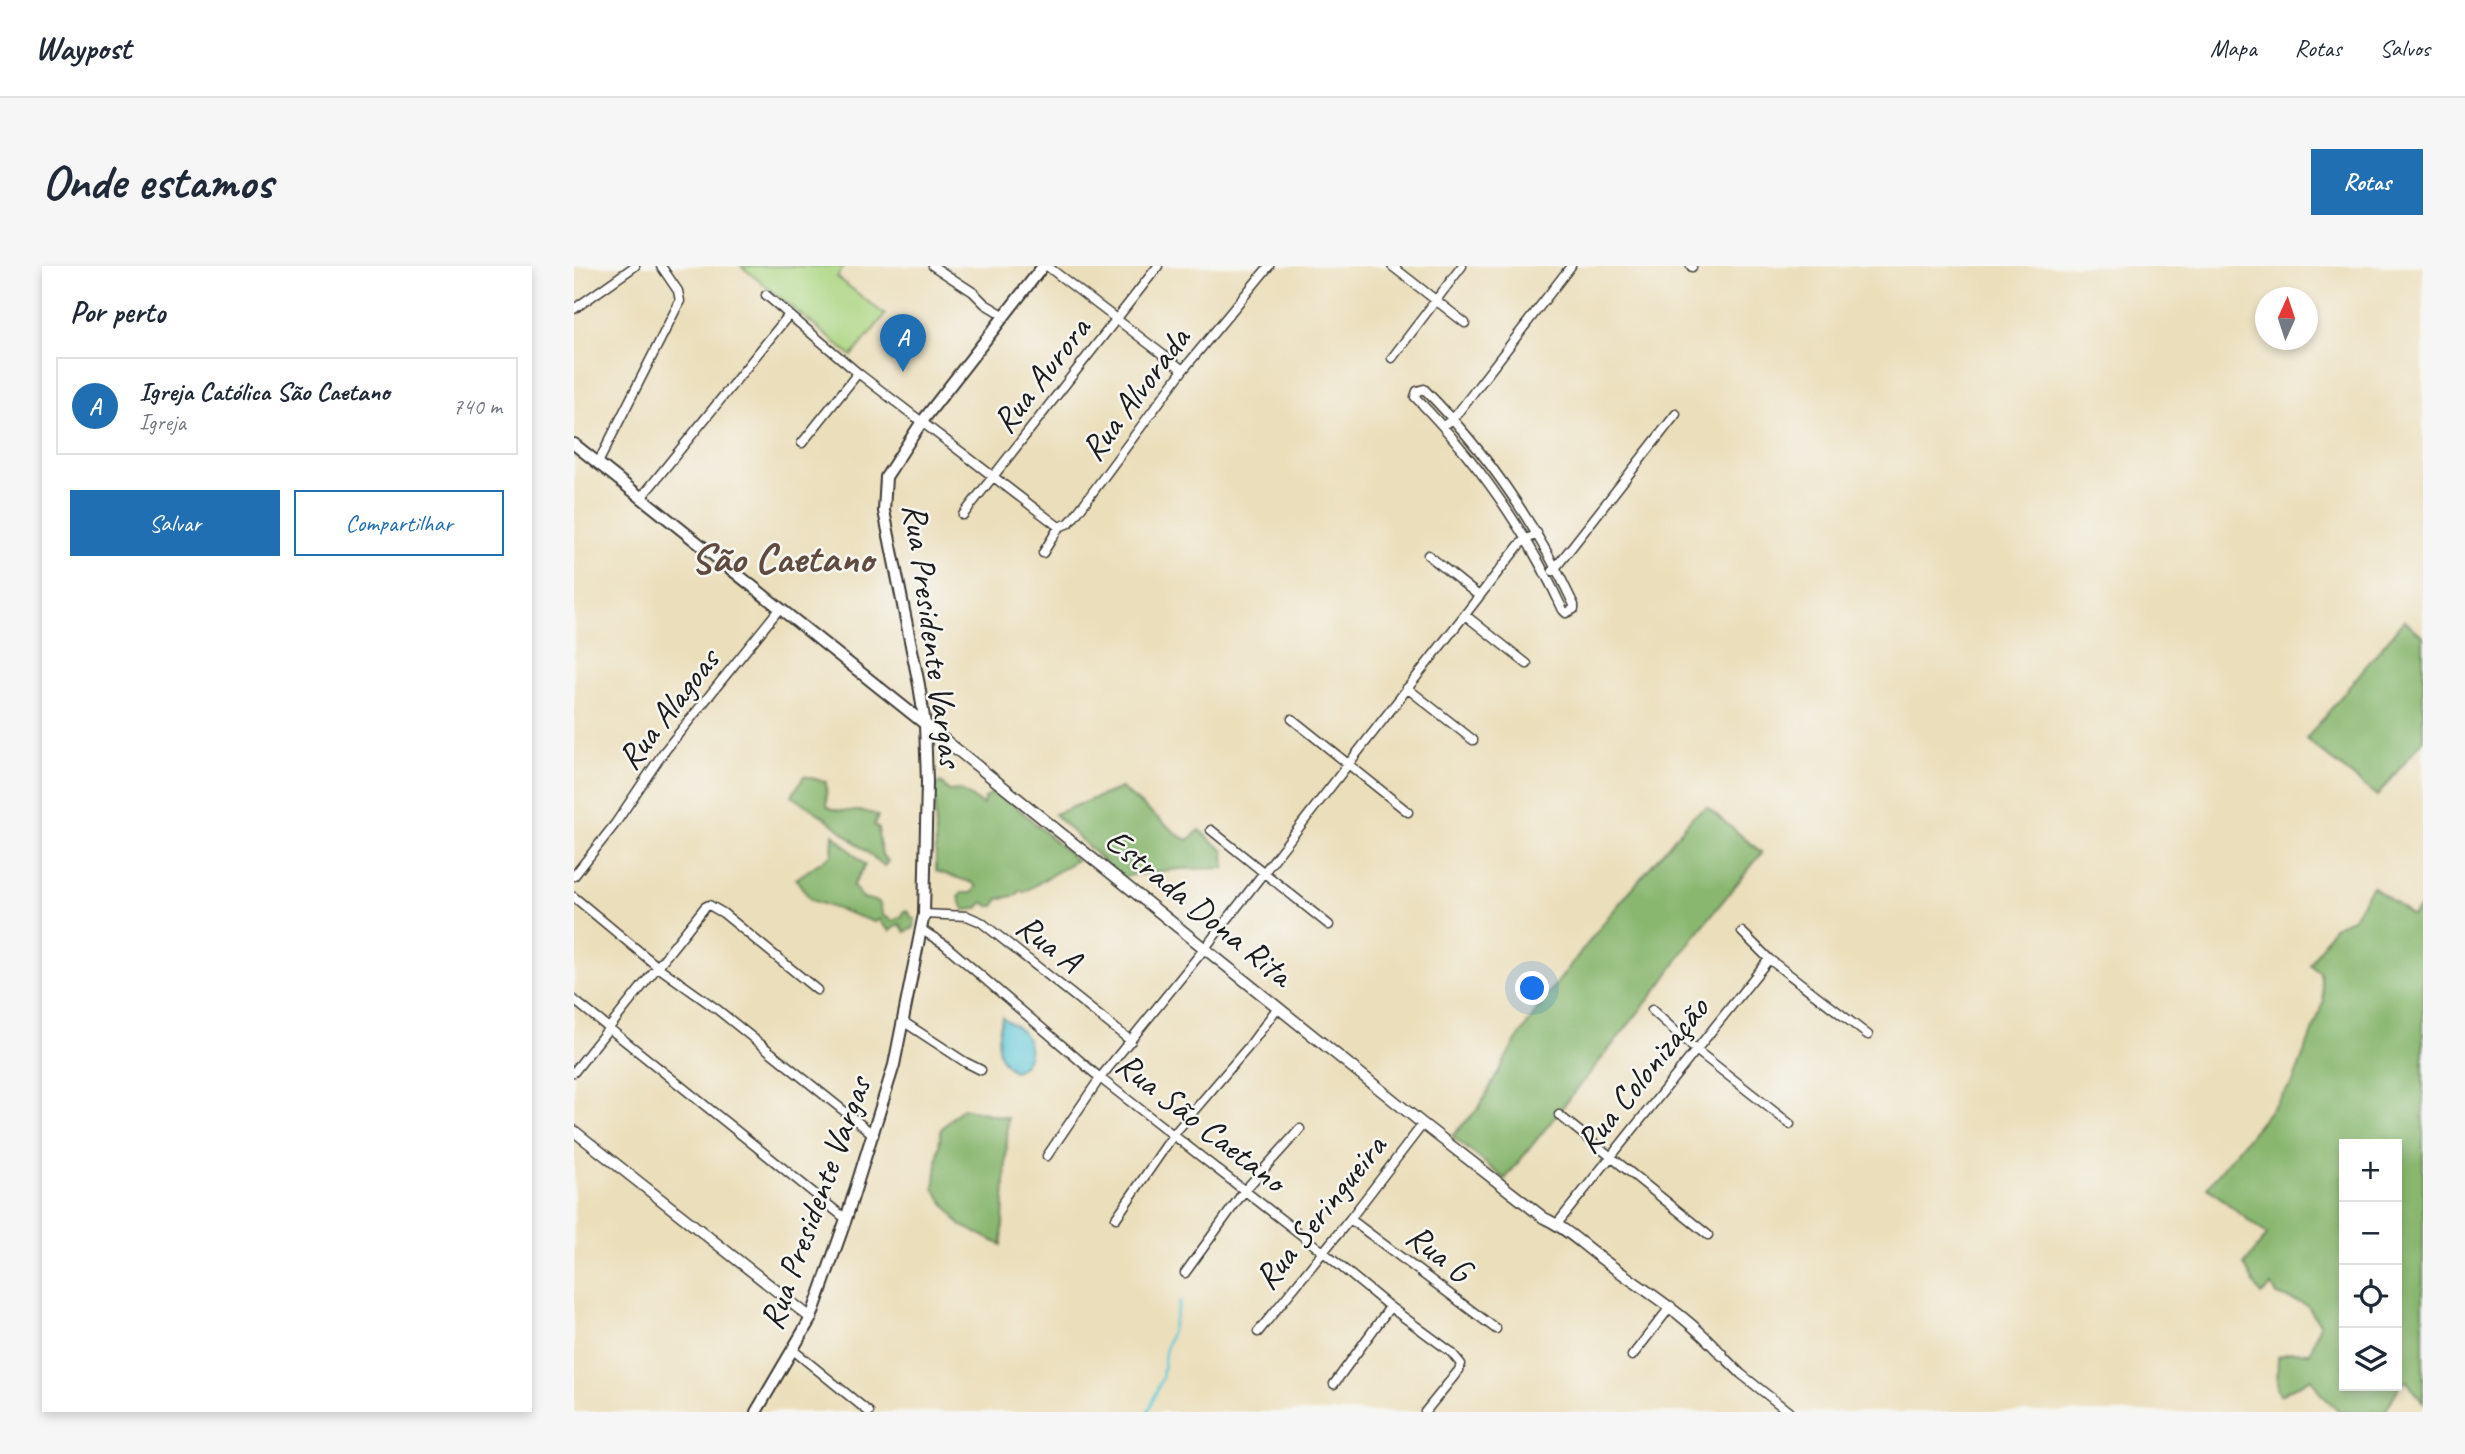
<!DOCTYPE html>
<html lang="pt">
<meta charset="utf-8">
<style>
:root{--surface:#fff;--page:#f6f6f7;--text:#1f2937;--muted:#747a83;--line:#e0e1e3;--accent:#1f6fb2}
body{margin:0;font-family:Caveat,sans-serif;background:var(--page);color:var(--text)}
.controls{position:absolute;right:21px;bottom:21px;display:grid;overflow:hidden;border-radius:0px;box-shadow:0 4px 10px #0003}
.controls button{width:63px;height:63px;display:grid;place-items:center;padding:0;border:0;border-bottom:2px solid var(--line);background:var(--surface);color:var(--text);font:35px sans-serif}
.compass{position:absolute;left:1681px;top:21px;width:63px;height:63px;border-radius:50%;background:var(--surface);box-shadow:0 4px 10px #0003;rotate:3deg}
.you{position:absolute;left:959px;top:723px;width:24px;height:24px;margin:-18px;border:5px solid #fff;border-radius:50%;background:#1a73e8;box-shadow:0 0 0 10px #1a73e833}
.badge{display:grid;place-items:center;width:46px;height:46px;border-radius:50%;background:var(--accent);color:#fff;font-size:23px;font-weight:700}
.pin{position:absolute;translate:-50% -58px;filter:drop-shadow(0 2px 4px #0008)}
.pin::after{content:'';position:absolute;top:37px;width:24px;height:21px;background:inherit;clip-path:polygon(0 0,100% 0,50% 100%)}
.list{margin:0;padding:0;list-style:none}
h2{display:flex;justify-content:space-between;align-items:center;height:91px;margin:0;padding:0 28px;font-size:30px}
h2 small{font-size:23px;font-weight:400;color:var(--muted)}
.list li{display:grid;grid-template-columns:46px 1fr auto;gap:21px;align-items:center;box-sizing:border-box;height:98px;margin:0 14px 14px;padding:0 14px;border:2px solid var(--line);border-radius:0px}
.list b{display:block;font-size:26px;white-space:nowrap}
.list p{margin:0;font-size:23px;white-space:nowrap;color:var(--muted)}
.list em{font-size:23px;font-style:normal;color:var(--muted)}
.actions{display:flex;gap:14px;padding:21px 28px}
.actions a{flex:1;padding:16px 0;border:2px solid var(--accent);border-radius:0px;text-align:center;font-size:24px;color:var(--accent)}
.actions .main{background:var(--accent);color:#fff}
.icon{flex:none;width:38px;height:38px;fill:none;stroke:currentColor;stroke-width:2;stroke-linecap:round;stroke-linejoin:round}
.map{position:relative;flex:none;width:1849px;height:1146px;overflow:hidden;border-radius:0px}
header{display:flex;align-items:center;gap:42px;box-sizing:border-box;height:98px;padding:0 35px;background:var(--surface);border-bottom:2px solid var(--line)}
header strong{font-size:33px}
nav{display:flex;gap:38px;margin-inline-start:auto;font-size:24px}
.intro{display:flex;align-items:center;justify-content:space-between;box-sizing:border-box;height:168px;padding:0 42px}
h1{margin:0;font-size:49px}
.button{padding:18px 32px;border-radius:0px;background:var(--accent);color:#fff;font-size:24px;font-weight:700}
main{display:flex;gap:42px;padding:0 42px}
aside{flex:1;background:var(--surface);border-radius:0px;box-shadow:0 4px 10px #0003}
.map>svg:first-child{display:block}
</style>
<header>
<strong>Waypost</strong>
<nav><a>Mapa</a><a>Rotas</a><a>Salvos</a></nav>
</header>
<div class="intro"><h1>Onde estamos</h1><a class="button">Rotas</a></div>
<main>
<aside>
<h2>Por perto<small></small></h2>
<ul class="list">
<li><span class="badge">A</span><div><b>Igreja Católica São Caetano</b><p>Igreja</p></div><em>740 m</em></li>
</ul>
<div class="actions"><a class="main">Salvar</a><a>Compartilhar</a></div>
</aside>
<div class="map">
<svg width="1849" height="1146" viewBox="0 0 1849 1146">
<rect width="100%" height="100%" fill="#f6f6f2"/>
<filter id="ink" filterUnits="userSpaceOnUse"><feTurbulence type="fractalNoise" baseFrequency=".0143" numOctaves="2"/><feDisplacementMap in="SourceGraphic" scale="14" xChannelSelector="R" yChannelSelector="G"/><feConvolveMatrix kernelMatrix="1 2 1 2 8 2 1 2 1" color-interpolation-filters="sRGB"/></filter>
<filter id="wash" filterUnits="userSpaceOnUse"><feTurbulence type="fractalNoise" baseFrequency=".00686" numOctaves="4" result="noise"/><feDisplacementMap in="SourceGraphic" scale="28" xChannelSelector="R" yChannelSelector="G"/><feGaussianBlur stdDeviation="1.57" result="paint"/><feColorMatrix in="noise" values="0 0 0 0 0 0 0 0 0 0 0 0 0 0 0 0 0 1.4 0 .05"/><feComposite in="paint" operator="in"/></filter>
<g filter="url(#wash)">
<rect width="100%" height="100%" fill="#ebdeba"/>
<!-- green -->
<path fill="#acd682" stroke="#64794f" stroke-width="2" d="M167 0H270L263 11 311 49 278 90Z"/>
<!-- forest -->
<path fill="#89b770" stroke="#526a46" stroke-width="2" fill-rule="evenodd" d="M1830 354 1849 370V474L1803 530 1732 473Z
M230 510 252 516 253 540C268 550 289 540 304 550L300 559 305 563 304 570 308 589 314 595 310 600 253 553 218 530Z
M366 516 375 525 386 524 409 539 410 533 421 525 426 526 502 594 450 626 446 624 443 629 425 633 420 640H415L410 636 403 643 390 644 385 631 388 627H398L403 621 399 617 362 605 361 521Z
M547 522 607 571 615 574 625 564 650 585 651 602 605 603 546 611 480 548Z
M1133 541 1188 587 1118 673 1088 717 931 913 878 870 904 843 938 781 976 726 1035 650 1119 550Z
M259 568 291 599 279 620 289 632 305 636 309 649 319 655 328 650 330 645 335 646 337 652 341 653 340 662 331 666 326 658 316 665 308 658 306 653 300 656 237 634 222 613 258 588Z
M1798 620 1838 650 1849 638V1137L1833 1115 1826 1119 1811 1146H1766L1746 1127 1737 1112 1706 1129 1703 1123 1704 1091 1718 1086 1736 1087 1746 1058 1733 1039 1703 1029 1698 1020 1687 1029 1670 999 1693 969 1633 921 1719 816 1750 735 1746 707 1736 699 1759 661 1778 653ZM1770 878H1823V1120H1770Z
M388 842 434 852 428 979 386 959 360 923 367 863Z"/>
<!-- water -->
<path fill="#5dc7d7" stroke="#3c727a" stroke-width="2" d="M428 751C435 756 445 761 450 768 460 783 455 799 440 805 418 793 424 771 428 751Z"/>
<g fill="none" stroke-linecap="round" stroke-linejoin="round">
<!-- stream -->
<path stroke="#5dc7d7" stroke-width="2.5" d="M574 1146 588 1112 591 1087 606 1035"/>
</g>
</g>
<g filter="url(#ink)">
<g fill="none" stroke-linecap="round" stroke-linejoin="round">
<defs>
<path id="minor" d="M359 0 399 26 411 38 431 50
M473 0 609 104
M818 0 891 57
M1117 0 1118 1
M192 29 284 107 485 261
M0 43 61 0
M818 92 888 0
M850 123C913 186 962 258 1000 339V343L992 347 989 344C952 264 903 194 841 131L843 125Z
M869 160 879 153 997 0
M228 177 284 107
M24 197 106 35 104 25 87 0
M67 232 214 50
M389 249 584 0
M469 287 485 261 495 257 501 250 609 104 695 0
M854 289 905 330
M979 305 1102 148
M891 349 953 398
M833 422 899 474
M718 453 834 546
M637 564 755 659
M0 610 41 558 89 487 206 342
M0 631 84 701 144 744 300 869
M350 648 393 650 407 656 557 775
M348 664 370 678 526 812 748 985 816 1041 877 1086 887 1098 885 1104 851 1146
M1168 666 1195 693 1294 769
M0 734 272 953
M1078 744 1122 784 1216 858
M330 756 391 796 407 804
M0 806 131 641 135 639 149 647 243 724
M985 849 1134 969
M473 890 526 812 631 682 946 278 963 267
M542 952 600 868 676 779 704 741
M776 953 922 1063
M983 958 1195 693
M611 1007 671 924 726 863
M684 1066 776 953 849 858
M219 1084 295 1146
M1148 1089 1167 1108 1215 1146
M1058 1090 1097 1040
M760 1118 816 1041"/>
<path id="tertiary" d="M351 458 849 858 970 952C992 962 1009 979 1028 993 1072 1026 1111 1047 1148 1089
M0 865 237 1052"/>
<path id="secondary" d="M0 178 351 458
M182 1146 237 1052 272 953 320 799 350 648 353 516 351 458 345 419 310 245 312 211 347 157 469 0"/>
</defs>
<!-- minor casing -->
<use href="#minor" stroke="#3b3934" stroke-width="11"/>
<!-- tertiary casing -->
<use href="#tertiary" stroke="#3b3934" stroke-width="13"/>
<!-- secondary casing -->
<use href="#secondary" stroke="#3b3934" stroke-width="14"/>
<!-- minor -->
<use href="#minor" stroke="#fff" stroke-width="8"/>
<!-- tertiary -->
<use href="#tertiary" stroke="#fff" stroke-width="10"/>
<!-- secondary -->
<use href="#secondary" stroke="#fff" stroke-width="10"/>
</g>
</g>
<g text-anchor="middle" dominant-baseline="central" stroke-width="5" stroke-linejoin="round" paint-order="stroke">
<!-- street labels -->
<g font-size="35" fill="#1c1c1c" stroke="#f6f6f2">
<text transform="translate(467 109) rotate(-52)">Rua Aurora</text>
<text transform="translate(561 128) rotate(-53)">Rua Alvorada</text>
<text transform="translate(359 369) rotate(82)">Rua Presidente Vargas</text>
<text transform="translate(94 443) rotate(-52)">Rua Alagoas</text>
<text transform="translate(625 641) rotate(39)">Estrada Dona Rita</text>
<text transform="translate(475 677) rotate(38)">Rua A</text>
<text transform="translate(1068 809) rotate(-51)">Rua Colonização</text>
<text transform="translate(627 856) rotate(38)">Rua São Caetano</text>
<text transform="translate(241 937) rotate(-70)">Rua Presidente Vargas</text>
<text transform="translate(746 946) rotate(-51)">Rua Seringueira</text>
<text transform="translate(865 987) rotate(38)">Rua G</text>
</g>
<!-- district labels -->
<g font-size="42" font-weight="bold" fill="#604b3e" stroke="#f6f6f2">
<text x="208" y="292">São Caetano</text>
</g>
</g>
</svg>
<div class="controls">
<button>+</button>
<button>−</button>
<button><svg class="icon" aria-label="locate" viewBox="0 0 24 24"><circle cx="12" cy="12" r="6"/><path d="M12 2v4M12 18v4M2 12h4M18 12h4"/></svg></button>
<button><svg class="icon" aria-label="layers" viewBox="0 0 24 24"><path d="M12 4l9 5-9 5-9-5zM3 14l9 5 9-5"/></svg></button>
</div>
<svg class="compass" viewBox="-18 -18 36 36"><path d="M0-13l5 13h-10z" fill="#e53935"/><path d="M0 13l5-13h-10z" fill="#747a83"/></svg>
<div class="you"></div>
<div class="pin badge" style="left:329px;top:106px">A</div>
</div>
</main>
